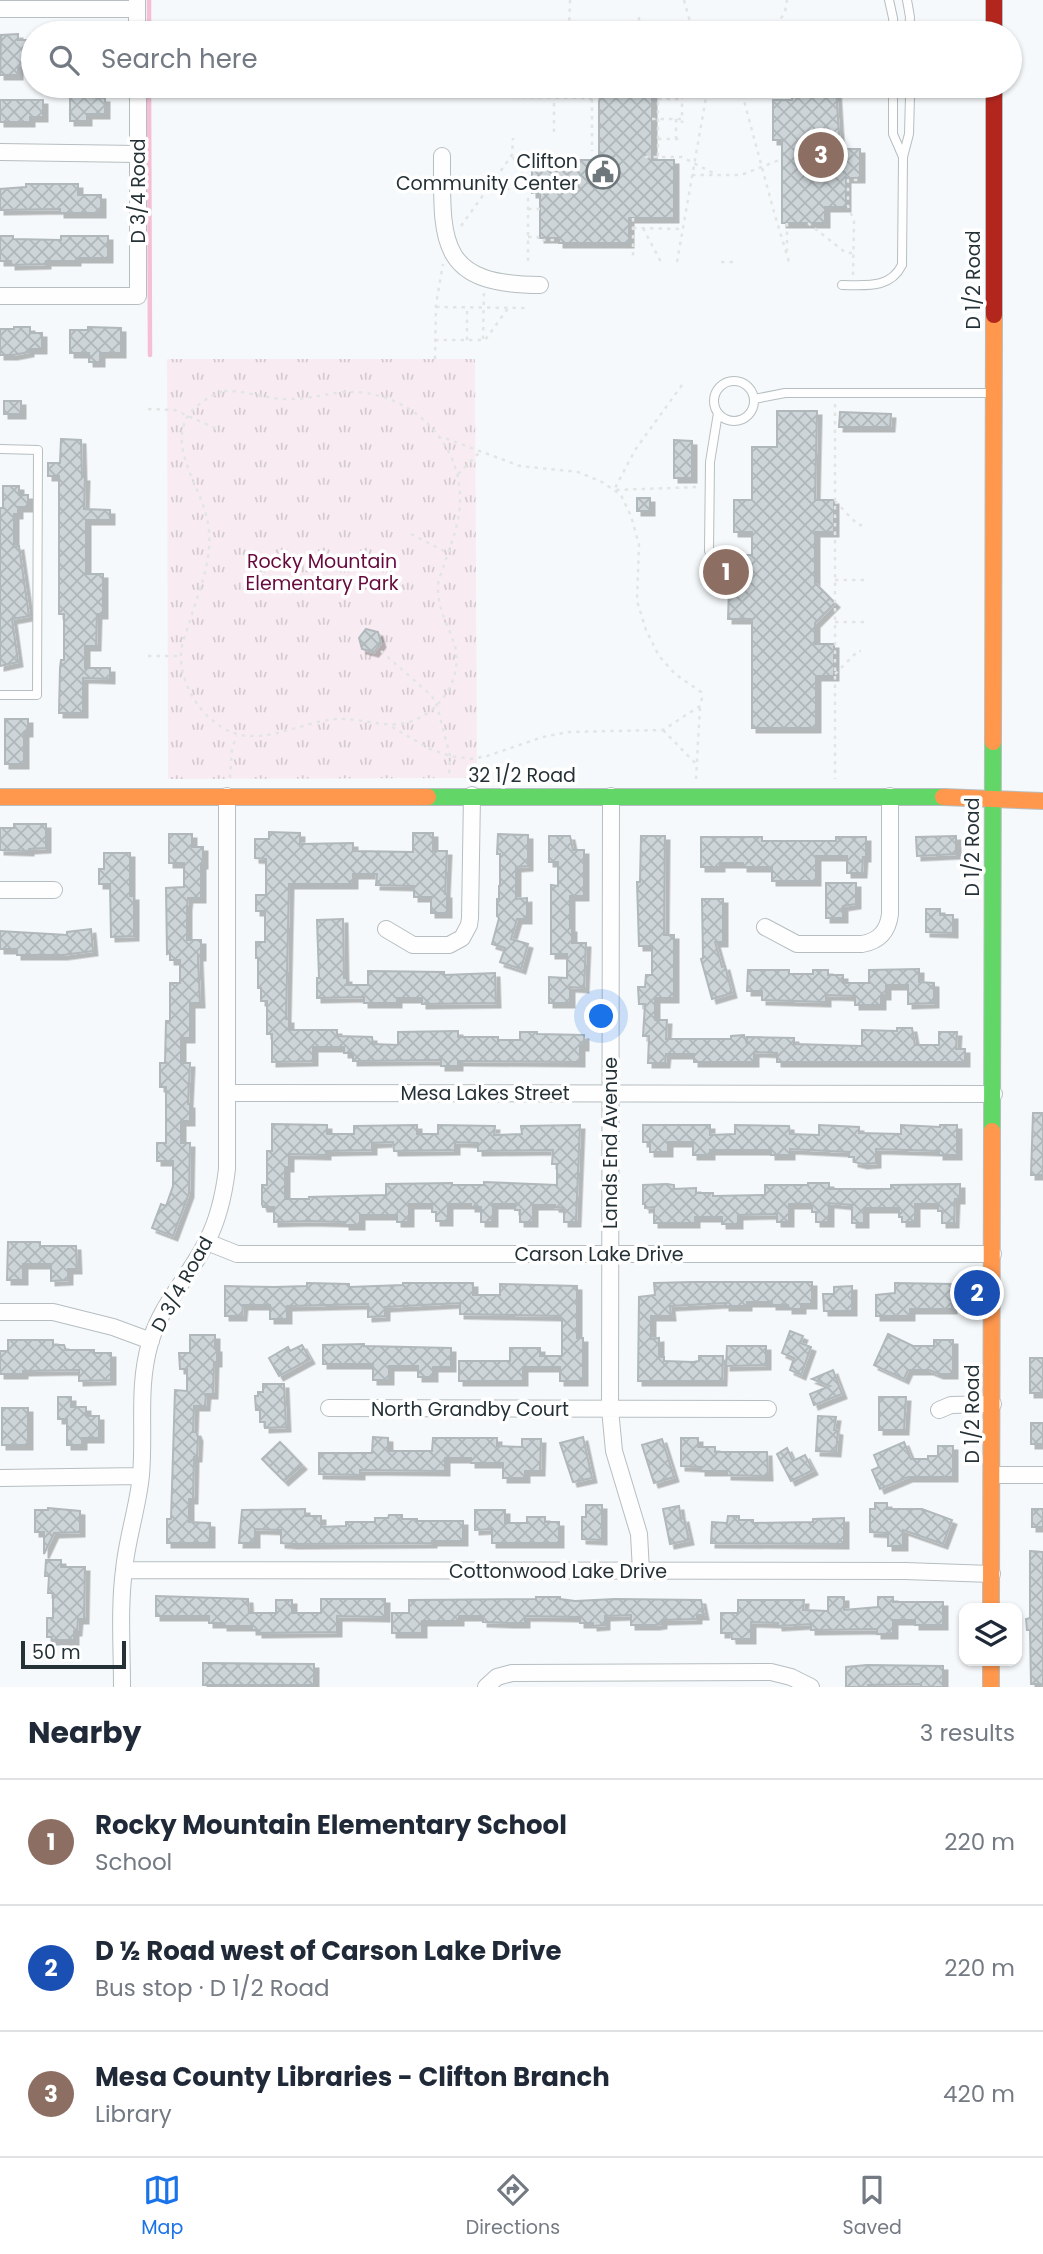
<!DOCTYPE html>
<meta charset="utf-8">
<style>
:root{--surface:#fff;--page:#f6f6f7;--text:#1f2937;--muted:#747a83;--line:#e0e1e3;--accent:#1a73e8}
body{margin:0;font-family:Poppins,sans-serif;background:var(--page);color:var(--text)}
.controls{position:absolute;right:21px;bottom:21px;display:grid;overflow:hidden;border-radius:14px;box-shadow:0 2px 5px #0004}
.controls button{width:63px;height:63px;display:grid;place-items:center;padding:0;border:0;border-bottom:2px solid var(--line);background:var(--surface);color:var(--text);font:35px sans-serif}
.scale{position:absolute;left:21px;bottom:18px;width:105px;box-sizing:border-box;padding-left:7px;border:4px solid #243136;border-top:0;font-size:19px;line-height:24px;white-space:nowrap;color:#243136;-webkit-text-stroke:5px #fff;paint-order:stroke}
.you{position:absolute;left:602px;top:1017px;width:24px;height:24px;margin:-18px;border:5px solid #fff;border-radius:50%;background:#1a73e8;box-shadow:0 0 0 10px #1a73e833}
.badge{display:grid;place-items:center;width:46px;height:46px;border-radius:50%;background:var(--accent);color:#fff;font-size:23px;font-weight:700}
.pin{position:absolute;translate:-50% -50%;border:4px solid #fff;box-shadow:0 2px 7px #0006}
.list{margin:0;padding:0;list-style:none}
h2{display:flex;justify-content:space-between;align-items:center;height:91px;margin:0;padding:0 28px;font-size:30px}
h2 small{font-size:23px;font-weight:400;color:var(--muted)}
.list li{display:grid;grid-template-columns:46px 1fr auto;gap:21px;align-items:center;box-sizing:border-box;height:126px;padding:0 28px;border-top:2px solid var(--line)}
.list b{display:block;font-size:26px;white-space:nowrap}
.list p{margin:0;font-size:23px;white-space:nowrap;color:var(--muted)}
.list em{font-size:23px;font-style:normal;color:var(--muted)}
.icon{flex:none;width:38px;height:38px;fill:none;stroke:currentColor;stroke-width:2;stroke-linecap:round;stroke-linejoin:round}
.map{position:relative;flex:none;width:1043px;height:1687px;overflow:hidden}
.search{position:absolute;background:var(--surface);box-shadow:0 2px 5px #0004;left:21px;right:21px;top:21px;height:77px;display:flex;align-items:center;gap:18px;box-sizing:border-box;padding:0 24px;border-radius:38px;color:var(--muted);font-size:26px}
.sheet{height:469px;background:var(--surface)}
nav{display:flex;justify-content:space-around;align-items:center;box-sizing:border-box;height:98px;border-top:2px solid var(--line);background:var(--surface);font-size:19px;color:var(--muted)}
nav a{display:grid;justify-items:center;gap:4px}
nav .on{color:var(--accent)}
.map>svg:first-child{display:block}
</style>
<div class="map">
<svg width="1043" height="1687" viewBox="0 0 1043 1687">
<defs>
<pattern id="grass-tufts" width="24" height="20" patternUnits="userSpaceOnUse" patternTransform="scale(1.75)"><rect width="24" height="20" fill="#f8ecf2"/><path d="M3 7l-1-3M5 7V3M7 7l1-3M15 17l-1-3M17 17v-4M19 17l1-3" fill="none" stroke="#d4cbd0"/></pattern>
<pattern id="building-cross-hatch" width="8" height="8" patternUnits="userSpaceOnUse" patternTransform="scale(1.75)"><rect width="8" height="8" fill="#cdd5d8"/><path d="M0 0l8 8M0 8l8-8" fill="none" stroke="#b0b7ba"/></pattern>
<filter id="shadow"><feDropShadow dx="4.5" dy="4.5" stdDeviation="0" flood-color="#0004"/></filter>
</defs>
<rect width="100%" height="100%" fill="#f6f9fb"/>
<!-- grass -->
<path fill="url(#grass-tufts)" d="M167 359H475L477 778 168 779Z"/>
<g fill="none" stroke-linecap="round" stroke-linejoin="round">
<!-- stream -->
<path stroke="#f5bfd5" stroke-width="4.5" d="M149 0V33
M149 86 150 355"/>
</g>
<!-- building -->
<path fill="url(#building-cross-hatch)" stroke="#b0b8bb" stroke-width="2" fill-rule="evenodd" filter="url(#shadow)" d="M18 34V40H33V66L18 67V75H0L1 35Z
M599 86H652V160H674V218H629V243H559V238H540V193H532V160H599Z
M792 86H836L840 149H860V178H846V207H825V223H782V140H773V100H792Z
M70 96 105 98V114H87V121H70Z
M0 100H43V117H30V122H0Z
M26 184H78V195H101V213H60V209L0 210V189L26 187Z
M0 236H13V239L61 240V236H108V258H76V261H46V264L11 265V261H0Z
M14 327H30V333H42V349H29V352L13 355H0V329H14Z
M88 327 121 328V353H100V362H89V353H70V330H88Z
M4 401H21V414H4Z
M777 411H817L815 500H834V532H815V583L835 603 815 623V644H834V676H816V728H752V619H728L730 555H752V532H734V500H752V447H777Z
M840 412 891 414 890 427H839Z
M61 439 81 440 82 477H85L84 509 110 510V520H86V574H103V614H97L96 646H85V668H110V679L83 678V713H59L60 668 61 660H64V614H59V476H48V463H60Z
M674 440 692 441V478H674Z
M3 486H19V495H28V507H18V514H14V547L19 546 29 616 12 619 18 662 0 666V508H3Z
M637 498H650V511H637Z
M366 629 378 632 381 643 374 652 362 649 359 638Z
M5 719H28V732H24V764H5Z
M14 824H46V848L29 849V851L0 850V828H14Z
M269 832 300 833V844L353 843V851L413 852V833H433V851H447L445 894H447V913H431V897H414V886L376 885 377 874H353V884H289L286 1019H289V1030H337V1036L372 1037 373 1044 398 1045V1032L458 1031V1037H498V1040H520V1032H537V1034L584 1035V1046H580V1062L460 1061H458V1066H441V1060L353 1061V1053H344V1047H313V1061L272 1062V1034H267V1001H261V988H258V958H256V942H265V911H256V895H266V859L255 858V839H269Z
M169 834H192V847H203V864H201V898H188L187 906V940H201V956H198L200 1003H190V1038H181V1063H190L188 1104H190V1121H181V1143H190L189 1193 173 1236 152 1228 161 1204 166 1206 173 1186V1161H157V1143H166V1087H160V1063H165L166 1021H170V983H180V960H170V953L167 954 166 888 184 887V863H169Z
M498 834 528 835V866L516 867V899L527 898V919H517L511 939 528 944 521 969 500 962 505 948 492 944 499 918 497 916V899H499V886H500V854H497Z
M549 836H570L573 850H584V896H570V928H572V943H586L584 988 570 987V1003H549V977L567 978V954H551V885L558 886V862H549Z
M641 836H665L664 935H674V998H655V1020H667L666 1039H731V1036L744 1035 747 1044V1037L794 1038V1044L862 1046V1030L897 1031V1028H912L915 1045H939V1032H957L956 1049H965V1062H777V1053L754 1052V1062H694V1054H666L665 1063H648L649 1036H643L645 1004H639L638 987H645L646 975H652V946H639L637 882H640Z
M956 836V854L917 856 916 837Z
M701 837H762V841H836V837H866V857H863L862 873H847V856H816V881H772V867H743V863H720V867H701Z
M104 853H130V896H134V936L111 937 110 884H99V869H104Z
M826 883H856V904L843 906V918H826Z
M702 899H723V942H715L722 967 725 966 732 993 712 999 701 959 703 958Z
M926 909H940V915H953V933L926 932Z
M343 919 344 978H347V985H368V971L444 972V975L495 973 496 1003 422 1004V998H397V1003H364V997L317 998V978H319L317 920Z
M91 929 93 951 63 955H17V949H0V931L67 935V932Z
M919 969V982L934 983V1003L908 1004V985H886V995H881V1005H855V996L826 995V1002L762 1000V991H747L748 970H789V974H813V970H828V975H843V983H869V970Z
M1033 1113H1043V1175H1031Z
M272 1124 327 1125V1134H354V1126L417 1125V1134H438V1125L495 1126 494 1135 522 1134 521 1126 580 1125 576 1222H564V1208L555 1207V1205H533V1222H520V1210H515V1204H493V1222H481V1207H471V1204H448V1221H436V1212H432V1204H409V1222H397V1215H360V1225H345V1222L309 1221 274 1222V1207H263L262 1204V1185H267V1151H272ZM393 1142 394 1151 455 1150V1142L478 1143V1151L553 1150 552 1164H557V1185L484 1182V1185H452V1183L386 1184V1195L309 1197V1199H285V1167H289V1154L326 1155V1151L372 1150V1143Z
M643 1125H710V1135L735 1134V1125L789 1126 790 1134 819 1135V1125L859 1127V1133L901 1134V1125L940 1127V1125H957V1155H939V1151L876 1149V1163L863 1164 854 1162V1157H849V1152L790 1149V1155H771V1150H710V1155H693V1142H668V1152H650V1142H643Z
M808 1183H829V1189H891V1185L960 1184V1199H955L954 1223H942V1211H938V1204H915V1222H902V1217H899V1208H864V1223H852V1205L829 1203V1222H816V1212H812V1204H789V1222H777V1214L738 1215V1224H722V1217H695V1223H654V1207L645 1208V1204H643V1185L667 1184 674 1185V1189L696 1188V1193H713V1196L765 1195V1185H808Z
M8 1242H40V1246H76L77 1269H68V1280L51 1281V1264H23V1280H7Z
M693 1282H812V1304H801V1309H788V1305H772V1302H747V1306H725V1303L670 1306 671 1316H651V1339L659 1338V1357H664V1361L693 1362 699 1361V1356H723L722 1381H638L639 1297 655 1295 654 1283Z
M307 1283 349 1284V1287L403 1285V1283H473V1295H500V1284L577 1286V1338H583V1381H560V1367H523V1381H459V1361H510V1348H540V1356H562V1320H560V1316L460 1314V1303L385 1307V1316L368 1317V1304L287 1306V1319H270V1305H243L242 1316H225V1286L274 1287 307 1286Z
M895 1283 952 1284V1309H910V1316H876V1295L895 1293Z
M852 1286V1311H824L823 1294H834V1287Z
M790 1331 803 1336 800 1343 811 1347 801 1375 790 1370 794 1358 782 1353Z
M888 1334 913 1346H934V1340H953V1374H939L929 1370H908L904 1379 874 1365Z
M190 1335H215V1348H217V1362H214L213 1394H206L205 1406H194L193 1432H196L198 1437 197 1457H194L193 1499H189V1522L210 1523V1543H167V1519H171L175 1390 187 1391V1369H180L179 1353H190Z
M8 1340H53V1345H64L66 1350H94V1353H111V1380L79 1381V1370L23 1371V1374H0V1351H8Z
M364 1344V1346L451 1348V1367H433V1377H418V1366H389V1380H373V1364H323V1345Z
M302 1345 310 1359 279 1376 269 1358 288 1347 290 1351Z
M727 1346H766V1365L726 1366Z
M1030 1358H1043V1393H1030Z
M833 1370 842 1394 814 1405 810 1394 830 1386 812 1379Z
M263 1384H284L286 1427 265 1428V1422H260V1410H256L255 1396H258V1392H263Z
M58 1397H71V1407H86V1416H99V1438H82V1445H67V1419H58Z
M879 1397H906L904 1430H879Z
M2 1408H28V1445H2Z
M818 1416 836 1417 834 1430 838 1431 836 1452 816 1451Z
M1031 1423H1043V1444H1031Z
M373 1437 388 1438V1451H432L433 1438H497V1446L522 1447V1439H541L540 1471H525V1478H503V1463H471V1458H445V1471L360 1470V1475L319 1474V1453H372Z
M583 1437 592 1478 573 1482 560 1443Z
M681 1438H698V1447H715V1452H767L768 1476 727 1475V1471H701V1467L681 1466Z
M662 1439 674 1477 654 1483 642 1445Z
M280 1442 302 1465 284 1481 262 1459Z
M904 1442 911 1459H928V1456H938V1446H953V1477H908L880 1489 872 1470 879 1467 874 1455Z
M787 1448 793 1461 805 1455 813 1470 791 1481 777 1454Z
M875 1503H887V1509H922L952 1520 943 1544 903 1530V1546H888V1533L870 1532V1509H875Z
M586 1505H602V1540L582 1539V1517H586Z
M679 1506 681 1519 684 1518 689 1540 670 1544 663 1509Z
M48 1508 80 1511V1532L54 1533 44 1554V1532H35V1510H48Z
M305 1509V1516H321V1527L346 1526V1522H375V1518H388L389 1515H402V1519H417V1521H463V1541H432V1543L293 1544 281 1543V1530L255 1529V1543H239L242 1510Z
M1032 1509H1043V1527H1032Z
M475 1510H505V1523H527V1517H545V1522H559V1543H492V1529L475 1530Z
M728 1516H739V1520H753V1523L813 1522V1519L844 1518V1544L711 1543 712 1522 727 1523Z
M1030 1551 1043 1552V1684H1031L1030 1630H1027L1026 1619 1030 1618Z
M46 1560H61V1567H85L84 1619H78L77 1631H74V1640H52V1637H47V1618H53V1593H48L49 1576H45Z
M156 1596 248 1599 249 1613H276V1600H292V1613H321V1599H385V1617L337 1616V1632L258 1633V1630H252V1626H223V1623H209V1616H156Z
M536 1597H560V1599L575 1601 615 1599 701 1600 704 1615H697V1619L662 1620V1624L655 1625H631V1615L605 1616V1625L593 1626V1623H580V1617L525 1616V1623H509L483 1622V1616H459V1621H422V1633H392V1613H409V1600L536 1599Z
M828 1597H844V1610L878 1607V1597H893V1602H943V1625H915V1620H893V1634H877V1629L811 1630V1624L778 1626V1623L751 1622V1639H732L731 1633H721V1613H738V1600H804L803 1610 828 1611Z
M203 1663 314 1664V1685H203Z
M867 1665 943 1666V1687H921V1684L868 1685V1687H846V1667Z"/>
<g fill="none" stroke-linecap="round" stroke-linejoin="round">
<defs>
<path id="lane" d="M889 0 893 18 894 33
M907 0 910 17 909 33
M896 86 893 95V134L903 157
M842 285C866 285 890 289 902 265L903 157 909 134 910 96 906 86
M714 401a20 20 0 1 1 40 0a20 20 0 1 1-40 0Z
M754 399 785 393H991
M0 449 38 450 37 695H0
M709 551 710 462 718 413"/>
<path id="street" d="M137 1V33
M0 9H137
M0 152 138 154
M442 156C442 241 437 285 540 285
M0 296H138V86
M611 796 610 1409 614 1451 639 1534 641 1571
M0 890H54
M765 927 797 944H862C879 941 888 931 890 914V796
M386 929 413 945H449L462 938 469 925 470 918 472 795
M228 1093 994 1094
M207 1242 237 1254H993
M0 1312H53L113 1327 151 1341
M329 1408 768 1409
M939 1410 951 1405 993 1404
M992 1475H1043
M0 1478 141 1476
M124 1570 905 1571 992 1574
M122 1687C122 1648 119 1608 124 1570 127 1538 138 1507 141 1475 145 1429 137 1388 150 1343 161 1304 190 1276 207 1241 219 1218 224 1194 227 1169V796
M486 1687 497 1677 512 1673 771 1672 791 1677 811 1687"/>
<path id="fast" d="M428 797H943
M992 1131 993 742"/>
<path id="slow" d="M993 742 994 315
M0 797H428
M943 797 1043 801
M991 1608 992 1131
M991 1661V1687"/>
<path id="jam" d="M994 0V33
M994 315V86"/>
</defs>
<!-- lane casing -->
<use href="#lane" stroke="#b6bec1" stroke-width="10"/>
<!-- street casing -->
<use href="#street" stroke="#b6bec1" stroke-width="18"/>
<!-- fast casing -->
<use href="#fast" stroke="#b6bec1" stroke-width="18"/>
<!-- slow casing -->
<use href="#slow" stroke="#b6bec1" stroke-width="18"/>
<!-- jam casing -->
<use href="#jam" stroke="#b6bec1" stroke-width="18"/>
<!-- path -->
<path stroke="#e3e5e5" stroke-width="2.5" stroke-dasharray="3.5 5" stroke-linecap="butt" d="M684 0 693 33
M639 17V33
M570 23H645
M569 29 570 0
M772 33 785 12 787 0
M554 86V137
M585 86V99H599
M740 86 774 212 789 262
M682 95V123
M513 97 585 98
M592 99V151
M658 99H682
M652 119H686
M676 119V143
M658 139H680
M658 156V86
M513 157 528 184
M645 157H682L715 174
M692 175H741L782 159
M489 189H528
M528 209H540
M633 218V260
M787 223V251
M808 223 846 253H854
M461 226 512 155 513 138
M633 228 682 229
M643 228 661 262
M528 237H538V240H559
M528 261V193
M677 262 708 86
M721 262H733
M853 275 854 221 848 206V180H862
M436 307 528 308
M483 339 484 293
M435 340H485L509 307
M467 340V309
M435 359 436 304 443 264
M682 385 635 450 614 490 699 487
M224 391C245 390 265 399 286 399 307 400 326 393 347 392 407 390 461 439 460 500 460 523 451 544 444 565 442 572 438 580 438 587 437 608 449 627 455 646 462 675 445 704 421 717 389 735 362 714 328 720 304 724 280 735 256 736 238 737 225 731 211 719 193 704 180 677 181 654 181 645 185 636 188 627 198 592 214 560 208 523 202 486 161 440 195 408 204 400 213 394 224 391Z
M835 404V779
M148 409 175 410 217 429
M458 474 480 452
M835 501 858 525H863
M411 534 448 553
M835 580H864
M835 622H864
M381 651 432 696 437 706 450 756 449 778
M148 656H181
M835 674 858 651H861
M392 727 430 749 450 756 472 759 487 756 543 737 568 732 663 730 700 706 702 698 701 692 675 674 659 656 646 630 637 601 639 545 631 516 621 495 602 482 578 472 520 466 442 437
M663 730 697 765
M230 778 232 748 237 736
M696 779 700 706"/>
<!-- lane -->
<use href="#lane" stroke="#fefefe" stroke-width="8"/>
<!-- street -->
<use href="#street" stroke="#fefefe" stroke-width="16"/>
<!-- fast -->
<use href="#fast" stroke="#63d668" stroke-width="16"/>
<!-- slow -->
<use href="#slow" stroke="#ff974d" stroke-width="16"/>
<!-- jam -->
<use href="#jam" stroke="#b3261e" stroke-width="16"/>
</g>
<!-- icons -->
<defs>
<symbol id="civic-ring" viewBox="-11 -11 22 22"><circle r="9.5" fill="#fff" stroke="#6e777b" stroke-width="1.5"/><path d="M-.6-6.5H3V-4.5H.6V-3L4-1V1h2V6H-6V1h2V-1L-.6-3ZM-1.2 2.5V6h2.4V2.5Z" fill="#6e777b"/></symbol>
</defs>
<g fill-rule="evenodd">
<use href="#civic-ring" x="584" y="153" width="38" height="38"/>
</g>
<g text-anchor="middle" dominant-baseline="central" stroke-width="7" stroke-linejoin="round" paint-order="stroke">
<!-- poi labels -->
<g font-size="19" fill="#243136" stroke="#fff" text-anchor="end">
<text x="578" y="161">Clifton<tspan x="578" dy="22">Community Center</tspan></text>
</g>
<!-- street labels -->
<g font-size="19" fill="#243136" stroke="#fff">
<text transform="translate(138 191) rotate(-90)">D 3/4 Road</text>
<text transform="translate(973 280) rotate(-90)">D 1/2 Road</text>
<text x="522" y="775">32 1/2 Road</text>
<text transform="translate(972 847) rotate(-90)">D 1/2 Road</text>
<text x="485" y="1093">Mesa Lakes Street</text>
<text transform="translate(610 1143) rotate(-90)">Lands End Avenue</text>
<text x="599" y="1254">Carson Lake Drive</text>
<text transform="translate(182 1284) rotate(-61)">D 3/4 Road</text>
<text x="470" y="1409">North Grandby Court</text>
<text transform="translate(972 1414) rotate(-90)">D 1/2 Road</text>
<text x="558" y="1571">Cottonwood Lake Drive</text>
</g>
<!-- park labels -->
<g font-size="19" fill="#66093c" stroke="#fff">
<text x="322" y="561">Rocky Mountain<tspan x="322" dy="22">Elementary Park</tspan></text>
</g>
</g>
</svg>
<div class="controls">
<button><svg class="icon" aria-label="layers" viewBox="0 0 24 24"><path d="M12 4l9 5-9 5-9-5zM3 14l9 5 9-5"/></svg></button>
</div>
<div class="scale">50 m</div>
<div class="you"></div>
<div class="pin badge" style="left:726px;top:572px;background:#8d6e63">1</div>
<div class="pin badge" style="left:977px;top:1293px;background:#1a4fb4">2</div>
<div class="pin badge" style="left:821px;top:155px;background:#8d6e63">3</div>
<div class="search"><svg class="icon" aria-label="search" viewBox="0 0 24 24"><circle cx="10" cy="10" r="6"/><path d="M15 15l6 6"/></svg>Search here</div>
</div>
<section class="sheet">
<h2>Nearby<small>3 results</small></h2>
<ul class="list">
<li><span class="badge" style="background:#8d6e63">1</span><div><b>Rocky Mountain Elementary School</b><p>School</p></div><em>220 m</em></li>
<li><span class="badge" style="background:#1a4fb4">2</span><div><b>D ½ Road west of Carson Lake Drive</b><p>Bus stop · D 1/2 Road</p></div><em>220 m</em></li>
<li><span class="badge" style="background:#8d6e63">3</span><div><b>Mesa County Libraries - Clifton Branch</b><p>Library</p></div><em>420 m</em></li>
</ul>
</section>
<nav>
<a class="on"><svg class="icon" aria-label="map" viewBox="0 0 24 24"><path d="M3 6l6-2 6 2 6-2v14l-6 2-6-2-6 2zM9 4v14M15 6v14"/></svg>Map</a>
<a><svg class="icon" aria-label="directions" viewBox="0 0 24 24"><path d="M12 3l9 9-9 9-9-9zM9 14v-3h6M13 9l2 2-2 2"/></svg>Directions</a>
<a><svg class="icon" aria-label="saved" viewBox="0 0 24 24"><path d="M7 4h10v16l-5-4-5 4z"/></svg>Saved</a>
</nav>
